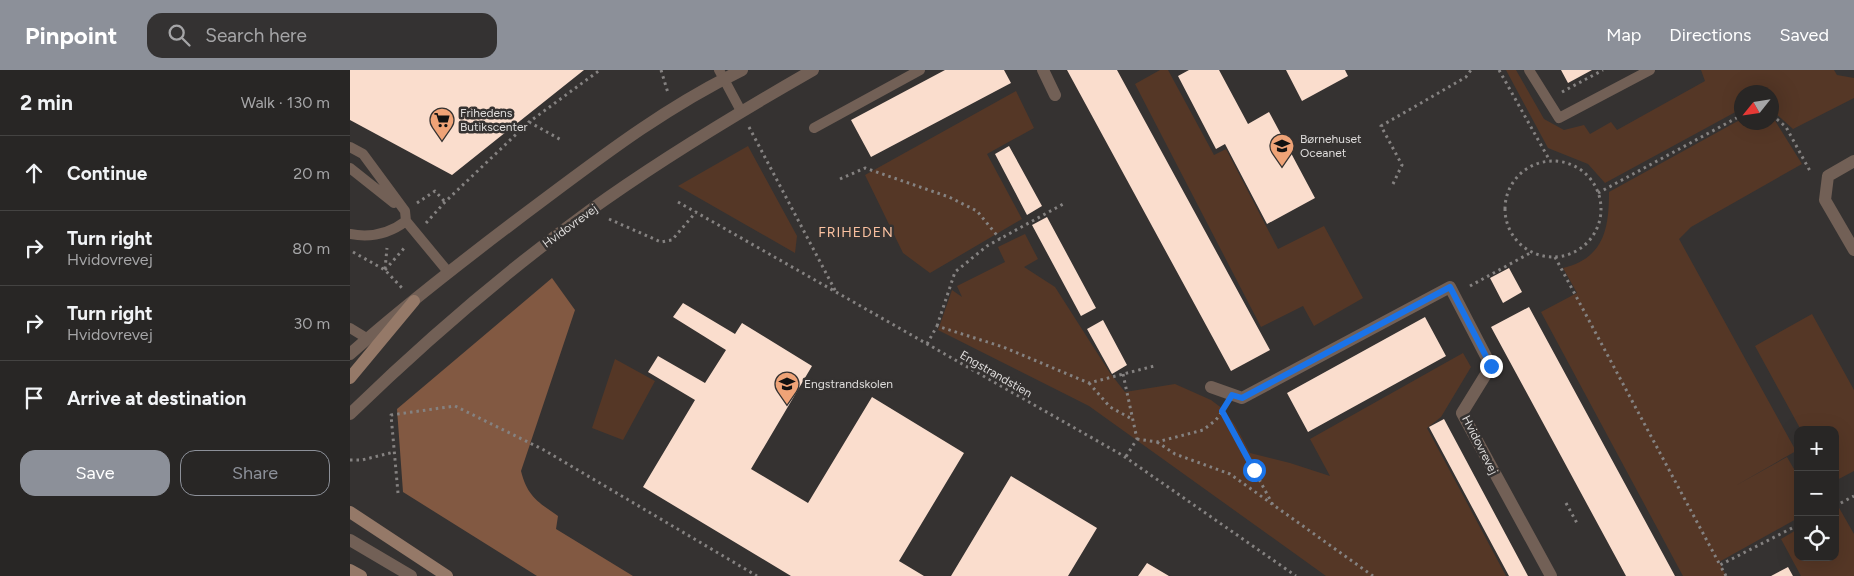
<!DOCTYPE html>
<meta charset="utf-8">
<style>
:root{--surface:#282625;--page:#343232;--text:#f1f3f6;--muted:#a5a5a7;--line:#444342;--accent:#8c9099}
body{margin:0;font-family:Figtree,sans-serif;background:var(--page);color:var(--text)}
.controls{position:absolute;right:15px;bottom:15px;display:grid;overflow:hidden;border-radius:10px;box-shadow:0 5px 20px #0002}
.controls button{width:45px;height:45px;display:grid;place-items:center;padding:0;border:0;border-bottom:1px solid var(--line);background:var(--surface);color:var(--text);font:25px sans-serif}
.compass{position:absolute;left:1384px;top:15px;width:45px;height:45px;border-radius:50%;background:var(--surface);box-shadow:0 5px 20px #0002;rotate:240deg}
.stop{position:absolute;width:15px;height:15px;margin:-11px;border:4px solid #1a73e8;border-radius:50%;background:#fff}
.stop.end{background:#1a73e8;border-color:#fff;box-shadow:0 1px 5px #0008}
.list{margin:0;padding:0;list-style:none}
h2{display:flex;justify-content:space-between;align-items:center;height:65px;margin:0;padding:0 20px;font-size:21px}
h2 small{font-size:16px;font-weight:400;color:var(--muted)}
.list li{display:grid;grid-template-columns:32px 1fr auto;gap:15px;align-items:center;box-sizing:border-box;height:75px;padding:0 20px;border-top:1px solid var(--line)}
.list b{display:block;font-size:19px;white-space:nowrap}
.list p{margin:0;font-size:16px;white-space:nowrap;color:var(--muted)}
.list em{font-size:16px;font-style:normal;color:var(--muted)}
.actions{display:flex;gap:10px;padding:15px 20px}
.actions a{flex:1;padding:11px 0;border:1px solid var(--accent);border-radius:15px;text-align:center;font-size:18px;color:var(--accent)}
.actions .main{background:var(--accent);color:#fff}
.icon{flex:none;width:28px;height:28px;fill:none;stroke:currentColor;stroke-width:2;stroke-linecap:round;stroke-linejoin:round}
.map{position:relative;flex:none;width:1504px;height:506px;overflow:hidden}
header{display:flex;align-items:center;gap:30px;box-sizing:border-box;height:70px;padding:0 25px;background:var(--accent);color:#fff}
header strong{font-size:24px}
nav{display:flex;gap:28px;margin-inline-start:auto;font-size:18px}
.search{width:350px;height:45px;background:var(--page);display:flex;align-items:center;gap:12px;box-sizing:border-box;padding:0 18px;border-radius:15px;color:var(--muted);font-size:19px}
main{display:flex}
aside{flex:1;background:var(--surface)}
.map>svg:first-child{display:block}
</style>
<header>
<strong>Pinpoint</strong>
<div class="search"><svg class="icon" aria-label="search" viewBox="0 0 24 24"><circle cx="10" cy="10" r="6"/><path d="M15 15l6 6"/></svg>Search here</div>
<nav><a>Map</a><a>Directions</a><a>Saved</a></nav>
</header>
<main>
<aside>
<h2>2 min<small>Walk · 130 m</small></h2>
<ul class="list">
<li><svg class="icon" aria-label="ahead" viewBox="0 0 24 24"><path d="M12 20V5M6 11l6-6 6 6"/></svg><div><b>Continue</b></div><em>20 m</em></li>
<li><svg class="icon" aria-label="right" viewBox="0 0 24 24"><path d="M7 20v-9h11M14 6l5 5-5 5"/></svg><div><b>Turn right</b><p>Hvidovrevej</p></div><em>80 m</em></li>
<li><svg class="icon" aria-label="right" viewBox="0 0 24 24"><path d="M7 20v-9h11M14 6l5 5-5 5"/></svg><div><b>Turn right</b><p>Hvidovrevej</p></div><em>30 m</em></li>
<li><svg class="icon" aria-label="arrive" viewBox="0 0 24 24"><path d="M6 21V4h12l-3 4 3 4H6"/></svg><div><b>Arrive at destination</b></div></li>
</ul>
<div class="actions"><a class="main">Save</a><a>Share</a></div>
</aside>
<div class="map">
<svg width="1504" height="506" viewBox="0 0 1504 506">
<rect width="100%" height="100%" fill="#353231"/>
<!-- green -->
<path fill="#553726" d="M810 0H818L864 85 876 79 928 179 974 156 1013 228 964 256 953 236 911 257 785 14Z
M1156 0H1166L1194 49 1214 60 1234 55 1240 64 1261 52 1267 60 1355 11 1351 0H1484L1487 5 1504 8V28L1443 59 1422 40V22H1392L1391 39 1255 113 1238 94 1198 78Z
M666 21 684 58 637 84 672 149 580 203 553 183 515 105Z
M1422 48 1424 49 1452 94 1341 157 1329 169 1446 381 1385 416 1437 387 1448 406V448L1369 492 1376 506H1333L1191 242 1227 223 1213 198C1254 188 1259 159 1259 122L1386 52 1391 50 1392 52H1422Z
M398 76 447 166 445 183 328 116Z
M675 164 688 189 674 197 705 217 760 303 775 322 825 314 861 330 873 339 885 355 900 383 940 393 980 406 960 369 1113 283 1121 297 1091 347 1077 358 1156 506H976L739 336 588 260 602 220 612 227 607 216 655 192 648 177Z
M1462 244 1504 320V401L1485 411V360H1451L1405 276Z
M265 289 305 311 273 370 242 358Z
M1488 436 1504 464V506H1451L1431 469 1448 459V487H1485V438Z"/>
<!-- forest -->
<path fill="#825942" d="M202 208 225 240 171 401C177 426 188 432 208 446L206 459 283 506H187L53 422 47 339Z"/>
<!-- building -->
<path fill="#faddcd" d="M0 0H234L102 105 0 50Z
M595 0H654L661 13 521 87 501 50Z
M717 0H767L920 280 881 301Z
M839 0H869L898 54 919 42 965 128 917 154 875 74 866 79 828 6Z
M936 0H995L998 6 952 31Z
M1211 0H1242L1218 13Z
M659 76 692 136 677 145 645 84Z
M697 147 746 238 731 246 682 155Z
M1159 198 1172 222 1153 233 1140 208Z
M333 233 385 264 392 253 462 296 401 399 458 433 522 327 614 383 549 491 574 506H441L293 417 345 330 298 302 308 286 355 313 376 280 323 247Z
M1179 237 1325 506H1276L1141 257Z
M1075 247 1096 286 958 362 937 323Z
M753 250 777 295 762 304 737 259Z
M1094 349 1178 506H1159L1079 357Z
M661 406 747 458 718 506H601Z
M797 493 819 506H788Z
M1438 497 1443 506H1421Z"/>
<g fill="none" stroke-linecap="round" stroke-linejoin="round">
<!-- path -->
<path stroke="#858281" stroke-width="3" stroke-dasharray="2.5 4" stroke-linecap="butt" d="M311 0 318 23
M1149 0 1200 91
M1212 22 1253 0
M1422 45 1436 57 1460 101
M179 52 213 71
M399 57 486 222
M1155 139a48 48 0 1 1 96 0a48 48 0 1 1-96 0Z
M490 109 515 98 599 127 627 141 650 169
M1043 114 1052 95 1031 56 1116 7 1121 0
M1248 123 1392 45
M328 132 772 385 946 506
M67 133 85 121 95 132
M259 149 311 172 322 170 346 142
M76 153 95 132 179 52 250 0
M3 182 35 200 52 218
M1205 187 1370 495
M35 199 37 178
M35 200 56 176
M1120 216 1182 182
M587 256 605 202 637 176 715 133
M577 274 587 256 653 277 739 313 804 296
M773 304 787 369 775 388
M739 313 760 337 782 349
M872 341 923 435
M787 369 807 372 853 360 866 350 873 340
M807 372 825 384 880 404 1023 506
M0 390H12L44 382
M48 423 41 345 105 336 194 380 407 506
M1216 433 1228 455
M1485 436 1504 426
M1376 506 1370 495 1448 455"/>
<!-- service -->
<path stroke="#726056" stroke-width="10" d="M369 0 391 41
M1179 0 1209 48 1300 0
M464 58 570 0
M0 77 13 84 55 141 56 151 99 203
M0 98 44 133
M0 164C21 168 39 164 56 151
M0 258 18 269"/>
<!-- minor -->
<path stroke="#726056" stroke-width="12" d="M693 0 705 25
M1504 91 1478 106 1475 130 1504 180
M861 317 892 328 1100 217 1141 296 1112 343 1201 506"/>
<!-- tertiary -->
<path stroke="#726056" stroke-width="12" d="M0 284C62 229 129 178 196 128 260 80 320 35 392 0
M0 344C75 271 154 203 239 141 311 89 386 44 463 0
M0 470 61 506"/>
<!-- secondary -->
<path stroke="#957968" stroke-width="12" d="M0 308 64 231
M0 442 97 506
M0 500 11 506"/>
</g>
<g fill="none" stroke-linecap="round" stroke-linejoin="round">
<!-- route -->
<path stroke="#1a73e8" stroke-width="6" d="M904 400 872 341 882 325 892 328 1100 217 1141 296"/>
</g>
<!-- icons -->
<defs>
<symbol id="supermarket-pin" viewBox="-11 -11 22 30"><path d="M0 17L-7.5 6A9.5 9.5 0 1 1 7.5 6Z" fill="#efa377" stroke="#353231"/><path d="M-6-5.5h2.5l.6 2H6L4.5 2H-2.5L-4.4-4H-6ZM-1.5 3.2a1.3 1.3 0 1 0 .1 0ZM3 3.2a1.3 1.3 0 1 0 .1 0Z" fill="#111"/></symbol>
<symbol id="school-pin" viewBox="-11 -11 22 30"><path d="M0 17L-7.5 6A9.5 9.5 0 1 1 7.5 6Z" fill="#efa377" stroke="#353231"/><path d="M0-5L7-2L0 1L-7-2ZM-4 1L0 2.5L4 1V4Q0 6-4 4Z" fill="#111"/></symbol>
</defs>
<g fill-rule="evenodd">
<use href="#supermarket-pin" x="78" y="36" width="28" height="38"/>
<use href="#school-pin" x="918" y="62" width="28" height="38"/>
<use href="#school-pin" x="423" y="300" width="28" height="38"/>
</g>
<g text-anchor="middle" dominant-baseline="central" stroke-width="5" stroke-linejoin="round" paint-order="stroke">
<!-- poi labels -->
<g font-size="12" fill="#dfdddc" stroke="#353231" text-anchor="start">
<text x="110" y="43">Frihedens<tspan x="110" dy="14">Butikscenter</tspan></text>
<text x="950" y="69">Børnehuset<tspan x="950" dy="14">Oceanet</tspan></text>
<text x="454" y="314">Engstrandskolen</text>
</g>
<!-- street labels -->
<g font-size="12" fill="#dfdddc" stroke="#353231">
<text transform="translate(220 156) rotate(-36)">Hvidovrevej</text>
<text transform="translate(646 304) rotate(30)">Engstrandstien</text>
<text transform="translate(1130 375) rotate(63)">Hvidovrevej</text>
</g>
<!-- neighbourhood labels -->
<g font-size="14" letter-spacing="1" fill="#fcc2a1" stroke="#353231">
<text x="506" y="162">FRIHEDEN</text>
</g>
</g>
</svg>
<div class="controls">
<button>+</button>
<button>−</button>
<button><svg class="icon" aria-label="locate" viewBox="0 0 24 24"><circle cx="12" cy="12" r="6"/><path d="M12 2v4M12 18v4M2 12h4M18 12h4"/></svg></button>
</div>
<svg class="compass" viewBox="-18 -18 36 36"><path d="M0-13l5 13h-10z" fill="#e53935"/><path d="M0 13l5-13h-10z" fill="#a5a5a7"/></svg>
<div class="stop" style="left:904px;top:400px"></div>
<div class="stop end" style="left:1141px;top:296px"></div>
</div>
</main>
